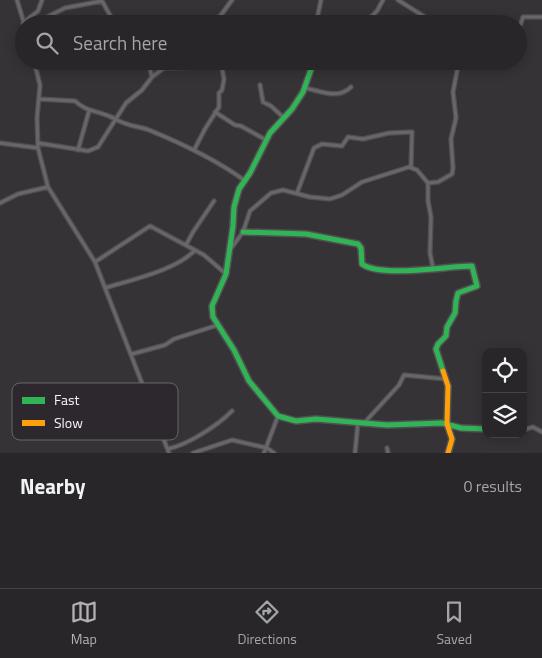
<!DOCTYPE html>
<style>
:root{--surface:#282629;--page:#302e31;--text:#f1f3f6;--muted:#a5a5a8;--line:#444346;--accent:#b3b0b4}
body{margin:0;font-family:"Titillium Web",sans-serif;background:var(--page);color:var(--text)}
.controls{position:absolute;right:15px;bottom:15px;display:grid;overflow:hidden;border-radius:10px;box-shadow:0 2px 12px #0003}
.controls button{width:45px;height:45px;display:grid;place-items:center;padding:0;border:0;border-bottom:1px solid var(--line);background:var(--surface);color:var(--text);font:25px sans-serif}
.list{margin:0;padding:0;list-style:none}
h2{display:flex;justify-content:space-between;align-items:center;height:65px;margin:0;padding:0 20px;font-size:21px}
h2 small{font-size:16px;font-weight:400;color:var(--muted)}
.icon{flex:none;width:28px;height:28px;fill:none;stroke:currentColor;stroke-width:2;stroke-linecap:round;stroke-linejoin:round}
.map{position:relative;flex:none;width:542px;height:453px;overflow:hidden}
.search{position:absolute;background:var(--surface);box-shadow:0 2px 12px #0003;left:15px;right:15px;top:15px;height:55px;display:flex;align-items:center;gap:12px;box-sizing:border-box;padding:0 18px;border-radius:28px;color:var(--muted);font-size:19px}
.sheet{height:135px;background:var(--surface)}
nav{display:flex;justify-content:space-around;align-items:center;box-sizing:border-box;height:70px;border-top:1px solid var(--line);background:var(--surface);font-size:14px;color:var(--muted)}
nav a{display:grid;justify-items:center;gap:2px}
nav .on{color:var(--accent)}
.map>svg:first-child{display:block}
</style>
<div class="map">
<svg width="542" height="453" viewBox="0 0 542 453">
<rect width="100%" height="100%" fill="#363337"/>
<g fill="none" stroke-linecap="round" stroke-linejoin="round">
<defs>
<path id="street" d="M17 0 24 23
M398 0 436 24
M102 1 115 24
M23 23 38 11 42 0
M25 24 43 19 65 8 102 1
M211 24 221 15 232 0
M316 24 321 0
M364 24 377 11 383 0
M518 32 523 17H542
M34 61 40 85 37 118 38 148 48 187 95 262 169 453
M148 61 152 77
M35 63 44 61
M165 68 206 67 221 63 238 61
M260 85 263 102 271 106 283 117
M305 88C321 91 338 100 351 87
M39 99 75 101C86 111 93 110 106 115 113 117 119 122 127 124 134 127 142 127 149 130 183 144 215 159 244 180
M215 112 235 125 241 126 266 140
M0 143 38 148
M38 143 88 151 98 147 126 103 142 90 152 77 173 61
M78 150 89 111
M194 150 205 129 219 107V93L222 90 224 79 221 63
M428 183V201L431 217 430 253 433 268
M297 193 314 148 322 144 342 146 348 137 363 139 389 133 412 132 411 167
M0 203 18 194 48 187
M186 245 193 232 214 201
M230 250 243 232 250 211 271 193 283 190 310 197 330 199 342 195 362 182 409 167 417 170 428 183 438 182 452 174 453 168 451 139 456 118 453 92 459 61
M95 262 150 226 204 255 226 274
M105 288C131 280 177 270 195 250
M132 354 165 345 174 339 218 325
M365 422 399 385 404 375 446 379
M523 430 533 427 542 432
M387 448 388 453
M168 449C189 444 217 426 232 411
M193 453 232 440 267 448 274 453
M264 453 278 416
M355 453 358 422"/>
<path id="fast" d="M314 61 303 92 292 109 270 133 250 173 239 189 234 207 233 226 226 274 212 306 213 317 234 350 249 381 278 416 296 421 316 419 387 425 442 423 461 428 486 429
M243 232 306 234 358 244 361 248 362 264C381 278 447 266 472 266L477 286 458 293 456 301 455 313 447 327 446 336 438 344 436 349 443 371"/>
<path id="slow" d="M443 371 448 386 447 424 452 439 448 453"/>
</defs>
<!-- street casing -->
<use href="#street" stroke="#514f52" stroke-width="5.5"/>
<!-- fast casing -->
<use href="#fast" stroke="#514f52" stroke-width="8"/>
<!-- slow casing -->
<use href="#slow" stroke="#514f52" stroke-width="8"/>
<!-- street -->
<use href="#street" stroke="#686669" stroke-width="3"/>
<!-- fast -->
<use href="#fast" stroke="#30b455" stroke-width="5"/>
<!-- slow -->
<use href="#slow" stroke="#ff9f0a" stroke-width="5"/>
</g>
<!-- legend -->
<rect x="12" y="383" width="166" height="57" rx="8" fill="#2d282e" stroke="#6a656a" stroke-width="1"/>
<rect x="22" y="397" width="23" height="7" fill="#30b455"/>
<rect x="22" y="420" width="23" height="6" fill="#ff9f0a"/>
<g font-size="14" fill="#f7f3f7">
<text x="54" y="405">Fast</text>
<text x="54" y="428">Slow</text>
</g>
</svg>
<div class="controls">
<button><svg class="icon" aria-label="locate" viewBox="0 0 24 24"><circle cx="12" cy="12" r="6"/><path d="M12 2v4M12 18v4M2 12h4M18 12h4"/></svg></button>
<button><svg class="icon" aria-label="layers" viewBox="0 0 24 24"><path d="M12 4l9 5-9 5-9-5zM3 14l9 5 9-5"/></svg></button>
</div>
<div class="search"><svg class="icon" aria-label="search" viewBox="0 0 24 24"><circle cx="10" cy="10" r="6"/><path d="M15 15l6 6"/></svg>Search here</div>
</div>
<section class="sheet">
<h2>Nearby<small>0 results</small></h2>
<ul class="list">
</ul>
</section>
<nav>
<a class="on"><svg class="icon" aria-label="map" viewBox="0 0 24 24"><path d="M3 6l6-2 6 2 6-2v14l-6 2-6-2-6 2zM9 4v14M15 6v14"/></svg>Map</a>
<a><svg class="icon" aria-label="directions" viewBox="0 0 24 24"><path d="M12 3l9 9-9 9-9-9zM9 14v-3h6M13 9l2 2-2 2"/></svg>Directions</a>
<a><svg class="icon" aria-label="saved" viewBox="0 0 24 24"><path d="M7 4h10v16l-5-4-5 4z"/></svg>Saved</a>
</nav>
